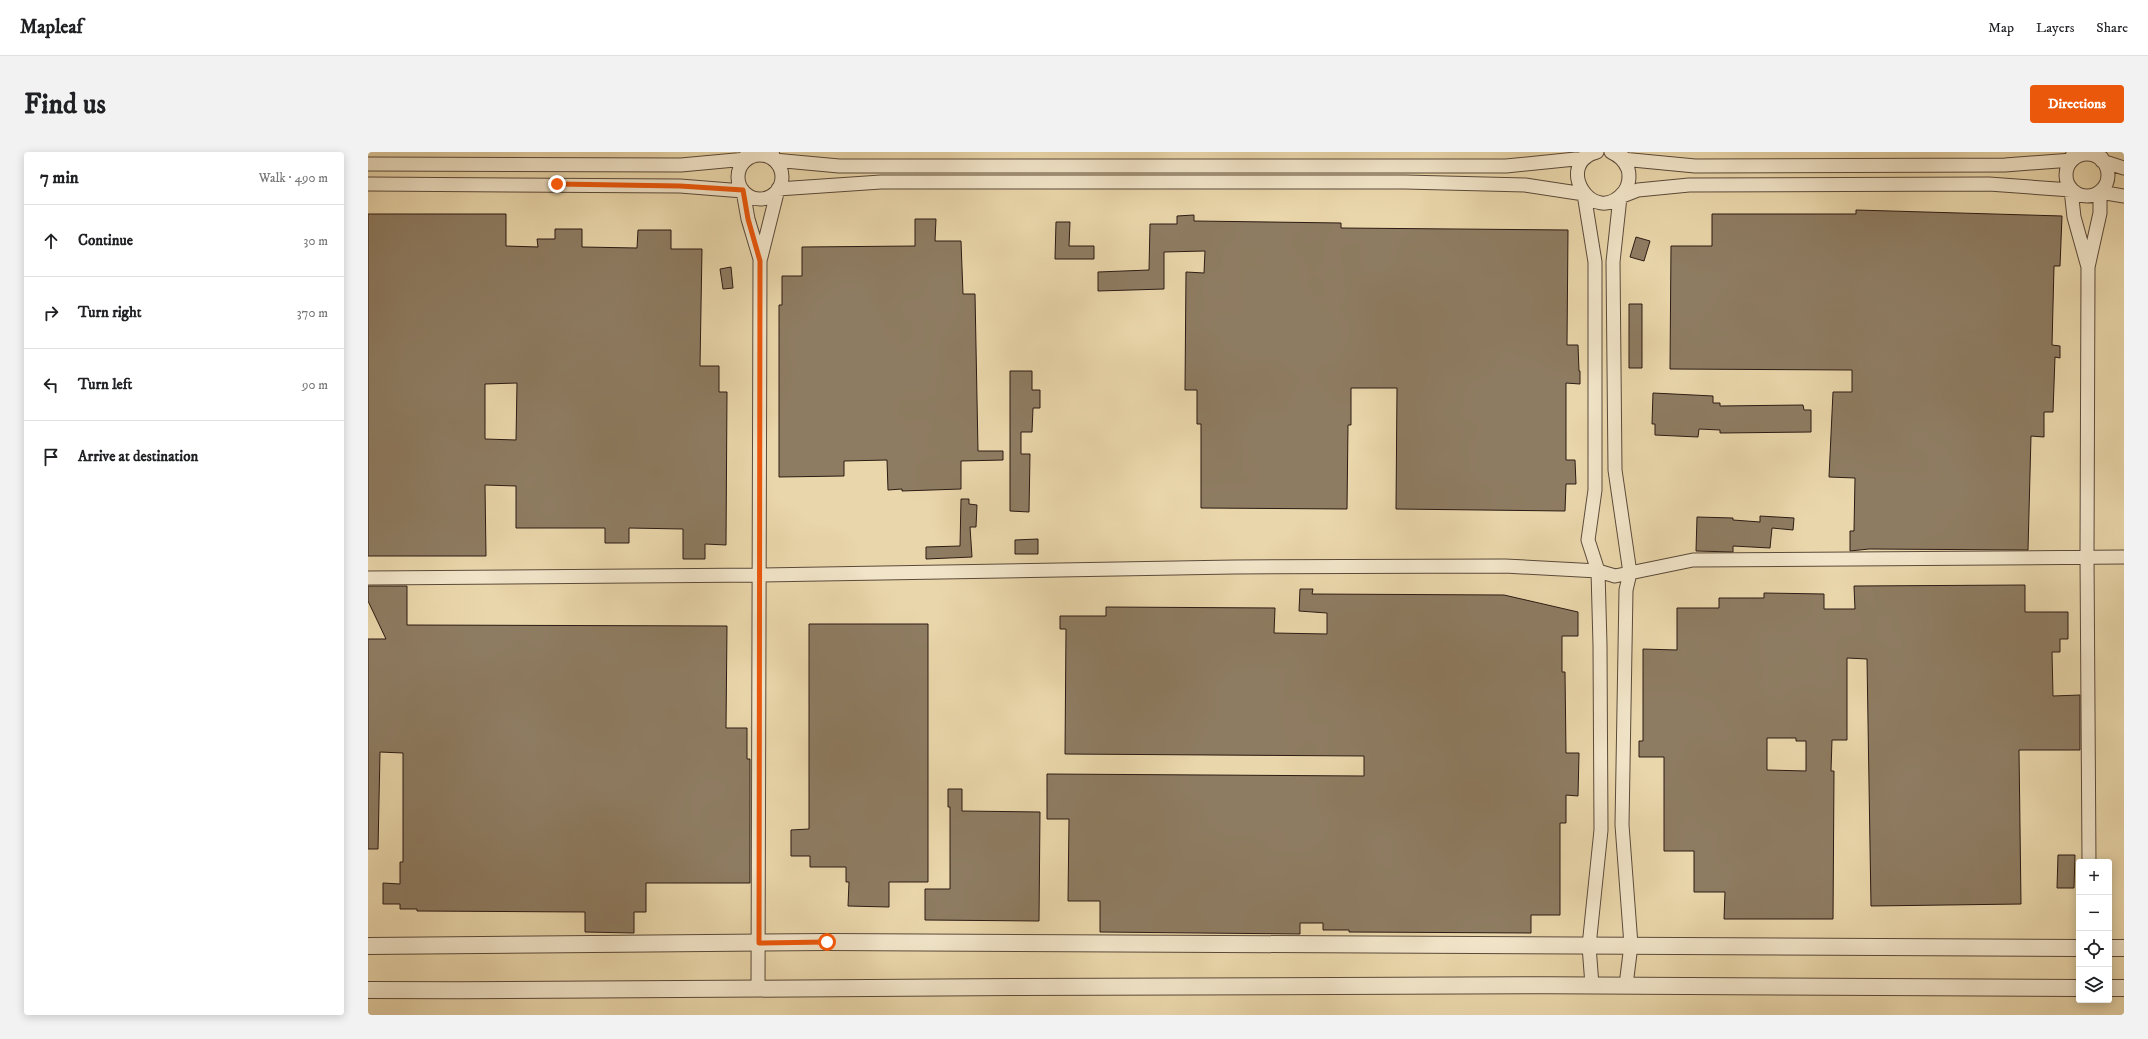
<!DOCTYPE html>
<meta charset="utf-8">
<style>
:root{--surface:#fff;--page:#f2f2f2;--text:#202124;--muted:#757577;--line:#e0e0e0;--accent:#ea580c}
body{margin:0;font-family:"IM FELL DW Pica",serif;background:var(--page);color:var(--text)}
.controls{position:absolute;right:12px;bottom:12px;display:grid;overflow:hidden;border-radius:4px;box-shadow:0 2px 10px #0003}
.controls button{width:36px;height:36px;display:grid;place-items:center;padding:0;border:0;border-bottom:1px solid var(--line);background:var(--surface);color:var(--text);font:20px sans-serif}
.stop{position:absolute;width:12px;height:12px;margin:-9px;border:3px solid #ea580c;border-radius:50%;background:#fff}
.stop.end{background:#ea580c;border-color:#fff;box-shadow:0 1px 4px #0008}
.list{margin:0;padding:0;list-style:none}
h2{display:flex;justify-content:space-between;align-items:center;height:52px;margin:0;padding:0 16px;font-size:17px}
h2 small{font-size:13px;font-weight:400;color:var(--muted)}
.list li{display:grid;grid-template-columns:26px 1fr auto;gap:12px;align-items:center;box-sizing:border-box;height:72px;padding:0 16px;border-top:1px solid var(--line)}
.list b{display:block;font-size:15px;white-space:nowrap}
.list em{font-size:13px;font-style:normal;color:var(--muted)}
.icon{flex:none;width:22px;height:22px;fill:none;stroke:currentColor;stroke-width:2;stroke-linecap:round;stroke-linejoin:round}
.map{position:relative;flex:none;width:1756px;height:863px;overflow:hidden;border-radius:4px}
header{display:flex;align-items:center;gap:24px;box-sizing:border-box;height:56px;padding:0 20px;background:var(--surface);border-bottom:1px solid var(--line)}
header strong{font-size:19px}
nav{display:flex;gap:22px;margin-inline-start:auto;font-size:14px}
.intro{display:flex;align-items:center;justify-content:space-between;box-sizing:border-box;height:96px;padding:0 24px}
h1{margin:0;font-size:28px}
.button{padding:10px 18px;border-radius:4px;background:var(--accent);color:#fff;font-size:14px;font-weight:700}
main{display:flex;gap:24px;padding:0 24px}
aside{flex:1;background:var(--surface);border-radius:4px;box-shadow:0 2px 10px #0003}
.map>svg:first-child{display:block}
</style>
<header>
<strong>Mapleaf</strong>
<nav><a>Map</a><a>Layers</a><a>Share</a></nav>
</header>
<div class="intro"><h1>Find us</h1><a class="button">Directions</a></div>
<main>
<aside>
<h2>7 min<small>Walk · 490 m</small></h2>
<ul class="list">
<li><svg class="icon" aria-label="ahead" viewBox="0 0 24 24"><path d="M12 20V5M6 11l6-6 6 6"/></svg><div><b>Continue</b></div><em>30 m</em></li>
<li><svg class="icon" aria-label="right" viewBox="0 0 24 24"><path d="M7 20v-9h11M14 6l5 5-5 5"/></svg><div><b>Turn right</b></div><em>370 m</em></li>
<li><svg class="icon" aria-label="left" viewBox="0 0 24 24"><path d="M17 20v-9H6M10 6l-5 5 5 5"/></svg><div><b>Turn left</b></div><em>90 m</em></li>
<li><svg class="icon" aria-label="arrive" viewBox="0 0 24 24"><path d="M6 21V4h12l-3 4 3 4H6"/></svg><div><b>Arrive at destination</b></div></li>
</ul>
</aside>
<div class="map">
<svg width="1756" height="863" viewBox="0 0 1756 863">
<rect width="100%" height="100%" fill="#e9d6aa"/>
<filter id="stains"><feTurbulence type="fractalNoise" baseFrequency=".005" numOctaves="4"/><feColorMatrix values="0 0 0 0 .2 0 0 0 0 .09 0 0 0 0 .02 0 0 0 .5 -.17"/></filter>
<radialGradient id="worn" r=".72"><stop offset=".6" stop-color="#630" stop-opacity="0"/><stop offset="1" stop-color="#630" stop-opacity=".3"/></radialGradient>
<!-- building -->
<path fill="#8e7c62" stroke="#2c1b14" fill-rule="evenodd" d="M1488 58 1694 64 1692 114H1686L1684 193 1692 194V206L1687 205 1685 260H1676V285L1663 284 1660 398 1501 397 1482 399V379H1486L1487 326 1461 325 1465 240H1484V218L1302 217 1303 94H1344V62H1488Z
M0 62H138V94L170 95 169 87H187V77H214V95L269 96 270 78H303V97H334L332 214H351V240H359L358 393 337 392V407H315V377L261 376V391H237V376H148V334L117 333 118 404H0ZM149 231 148 288 117 287V232Z
M826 63V69L973 71V76L1200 78 1199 193H1210L1211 219H1212V232L1198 231V308H1207L1208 332H1198L1197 359 1028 357 1029 236H983V273H980L979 357 833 356V272H829V238H817L818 120 836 121 837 99 796 100V137L730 139V120L781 118 782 72H809V64Z
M547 67H568L567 89H593L595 142H607L610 299H635V308L593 309V337L534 339V337L520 338 519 308 476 309V324L411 325V153H414V124H434V95L547 94Z
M688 70H702L701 94H726V107H687Z
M1268 85 1282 89 1276 109 1262 105Z
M363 115 365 136 355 137 352 117Z
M1261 152H1274V216H1261Z
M642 219H664V238H672V256H665L664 280H653V302H662L661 360 642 359Z
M1285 241 1345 244V251H1352V254L1435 253 1436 258H1443V280L1352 281V278L1331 277 1330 285 1287 283V272H1284Z
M593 347H601V352L609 353 608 375H602L604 405 558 407V395L592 394Z
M1392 364 1426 366 1425 378 1404 376 1402 396 1365 394V400L1328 399 1329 365 1365 366V368L1392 370Z
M670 387V402H647V388Z
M1657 433V460H1700V487H1692V500H1684L1685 544 1712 543V598H1651L1653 752 1503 754 1499 507 1479 506V588H1464L1463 619H1466L1465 767H1356L1357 740H1326V699H1296V605H1271V589H1275V497L1309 498V456H1351V446H1396V441L1456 442V457H1487L1486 434ZM1399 586H1428V589H1438V619L1399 618Z
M0 434H39V473L359 474 358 576H379V607H382V731H278V760H266V781L217 780V760L49 759V757H32V752H15V731L32 732V710H35V601L12 600 10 697H0V487H18L0 449Z
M932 437H945L944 442 1136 443 1210 460V484H1194V520H1197L1198 601H1211L1210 644 1198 643V671H1192V763H1163V781L981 780V778H955V771H932V782L732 780V749H700L701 667H679V622L996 624V604L697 602 698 477H692V464H738V455L907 456 906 481 959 482V461L931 459Z
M441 472H560V730H521V755L480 754 481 730H478V715H442V704H423V678L441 677Z
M580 637H594V659L672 660 671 769 557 768V737H582V655H580Z
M1690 703H1707L1706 736H1689Z"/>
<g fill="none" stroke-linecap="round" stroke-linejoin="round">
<defs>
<path id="minor" d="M404 0 406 8 471 14H1138L1217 6 1218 0
M1229 0C1185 11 1225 77 1256 40 1261 34 1262 24 1260 17 1256 8 1251 4 1243 0
M1253 0 1254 7 1327 14 1637 13 1704 8 1705 0
M1698 23a21 21 0 1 1 42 0a21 21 0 1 1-42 0Z
M370 25a22 22 0 1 1 44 0a22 22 0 1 1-44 0Z
M1734 6V9L1756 16
M0 12 313 13 378 7 379 0
M0 32 312 34 375 39 380 67 392 107
M0 426 391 423 866 415 1137 414 1230 419 1247 424 1325 408 1756 405
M1721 710 1719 404 1720 115 1732 61V40L1756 44
M1258 833 1263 793 1254 673 1258 438 1262 421 1247 318 1245 110 1252 45 1270 38 1321 33 1621 32 1703 38 1706 65 1720 115
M390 836 392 109 410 37 513 30H1037L1157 33 1216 42 1227 110V338L1220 388 1230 419 1232 493 1233 678 1221 794 1224 833"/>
<path id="tertiary" d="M0 794 459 790 1711 796
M1741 796H1756
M1741 836H1756
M0 838C215 839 430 836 645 835 1000 832 1356 833 1711 836"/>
</defs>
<!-- minor casing -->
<use href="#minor" stroke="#5b4a3a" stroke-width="15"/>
<!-- tertiary casing -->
<use href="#tertiary" stroke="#5b4a3a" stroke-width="18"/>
<!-- minor -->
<use href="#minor" stroke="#f1e4c8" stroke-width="13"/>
<!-- tertiary -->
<use href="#tertiary" stroke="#f1e4c8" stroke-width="16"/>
</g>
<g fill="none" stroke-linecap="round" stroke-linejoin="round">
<!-- route -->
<path stroke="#ea580c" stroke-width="5" d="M189 32 312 34 375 38 380 67 392 109 391 791 459 790"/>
</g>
<rect width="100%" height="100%" filter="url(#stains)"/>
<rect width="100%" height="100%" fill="url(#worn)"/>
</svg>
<div class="controls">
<button>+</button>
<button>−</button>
<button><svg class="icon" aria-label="locate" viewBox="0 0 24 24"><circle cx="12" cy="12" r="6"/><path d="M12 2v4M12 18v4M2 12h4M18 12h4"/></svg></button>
<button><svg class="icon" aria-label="layers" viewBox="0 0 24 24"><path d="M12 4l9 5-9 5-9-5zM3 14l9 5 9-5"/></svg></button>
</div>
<div class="stop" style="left:459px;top:790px"></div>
<div class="stop end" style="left:189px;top:32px"></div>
</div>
</main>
